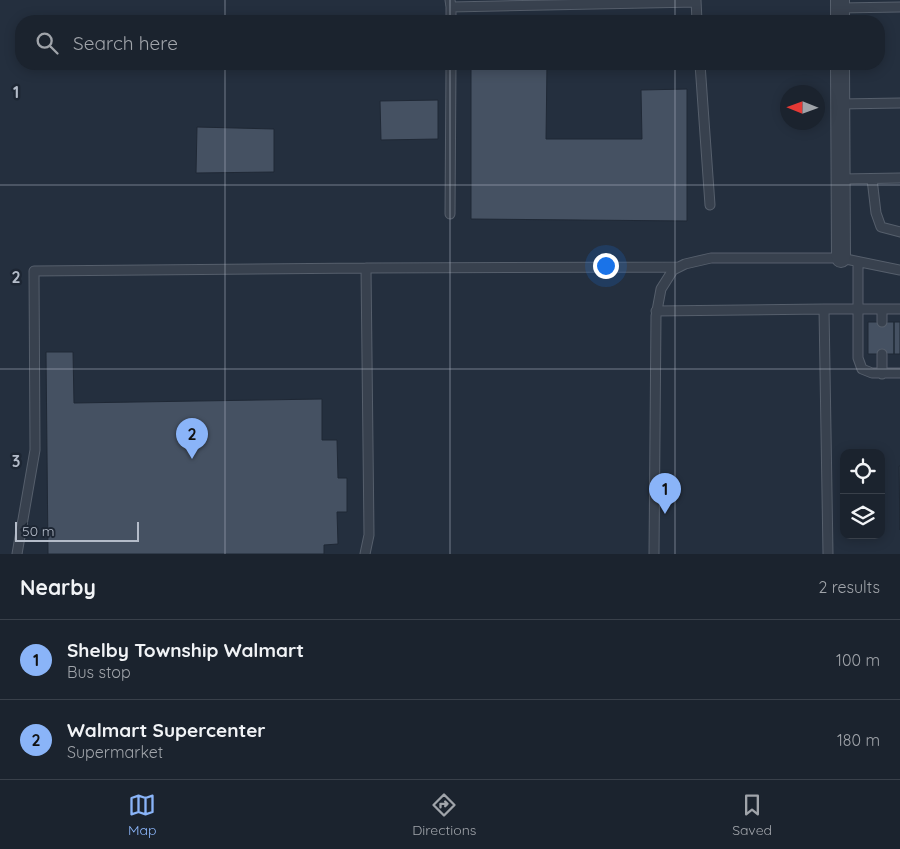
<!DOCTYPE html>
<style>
:root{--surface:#1b232e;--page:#282f3a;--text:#f1f3f6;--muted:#a0a4aa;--line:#39404a;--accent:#8ab4f8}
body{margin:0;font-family:Quicksand,sans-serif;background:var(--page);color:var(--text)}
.controls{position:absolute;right:15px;bottom:15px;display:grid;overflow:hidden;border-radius:10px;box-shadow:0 2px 12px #0003}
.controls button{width:45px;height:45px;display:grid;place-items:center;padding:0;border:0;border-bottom:1px solid var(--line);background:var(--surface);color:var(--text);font:25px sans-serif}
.compass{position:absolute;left:780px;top:85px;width:45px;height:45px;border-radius:50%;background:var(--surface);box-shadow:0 2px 12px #0003;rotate:271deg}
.scale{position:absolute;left:15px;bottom:12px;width:124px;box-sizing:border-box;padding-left:5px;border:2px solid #b4bcc9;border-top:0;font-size:14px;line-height:18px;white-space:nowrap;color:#b4bcc9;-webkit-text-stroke:4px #1d2633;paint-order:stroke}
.you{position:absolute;left:605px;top:265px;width:18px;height:18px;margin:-12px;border:4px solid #fff;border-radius:50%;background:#1a73e8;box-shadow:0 0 0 8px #1a73e833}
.badge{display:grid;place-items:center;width:32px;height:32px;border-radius:50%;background:var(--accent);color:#111;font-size:16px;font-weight:700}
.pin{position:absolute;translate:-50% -41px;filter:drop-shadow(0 1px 2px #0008)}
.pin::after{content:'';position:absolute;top:26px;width:18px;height:15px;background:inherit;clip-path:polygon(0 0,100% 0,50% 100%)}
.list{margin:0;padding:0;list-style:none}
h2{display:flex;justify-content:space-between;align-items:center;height:65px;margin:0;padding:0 20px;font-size:21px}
h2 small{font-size:16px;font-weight:400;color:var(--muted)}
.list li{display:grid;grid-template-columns:32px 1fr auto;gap:15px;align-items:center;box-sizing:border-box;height:80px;padding:0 20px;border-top:1px solid var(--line)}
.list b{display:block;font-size:19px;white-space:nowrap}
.list p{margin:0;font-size:16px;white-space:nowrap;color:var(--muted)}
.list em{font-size:16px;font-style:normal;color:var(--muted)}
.icon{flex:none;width:28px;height:28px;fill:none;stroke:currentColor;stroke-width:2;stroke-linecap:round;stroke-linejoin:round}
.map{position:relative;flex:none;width:900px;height:554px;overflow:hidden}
.search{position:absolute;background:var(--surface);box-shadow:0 2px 12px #0003;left:15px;right:15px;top:15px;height:55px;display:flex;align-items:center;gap:12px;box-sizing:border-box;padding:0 18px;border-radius:20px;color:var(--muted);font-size:19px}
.sheet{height:225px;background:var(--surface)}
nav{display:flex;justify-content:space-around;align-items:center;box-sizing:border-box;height:70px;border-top:1px solid var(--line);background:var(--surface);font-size:14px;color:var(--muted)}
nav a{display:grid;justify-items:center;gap:2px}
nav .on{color:var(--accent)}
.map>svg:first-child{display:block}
</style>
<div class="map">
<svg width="900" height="554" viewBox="0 0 900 554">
<rect width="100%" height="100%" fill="#242f3e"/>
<!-- building -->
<path fill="#455162" stroke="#1f2835" d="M471 64H547L546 139H642L641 90 687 89V221L471 219Z
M438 100V139L381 140 380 101Z
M197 127 274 129V172L196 173Z
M868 322H894V354H868Z
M894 322H900V354H894Z
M46 352H73L74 403 322 399V440H337L338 478H347V512H337L338 544 324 545V554H48Z
M899 466H900V530Z"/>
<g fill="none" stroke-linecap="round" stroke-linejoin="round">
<defs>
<path id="service" d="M450 0 451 7 696 2
M696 0 697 21
M840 8 900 7
M451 21V7
M700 64 710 205
M840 104 900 103
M842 179 900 178
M872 179 876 213 881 227 900 232
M450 214 451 64
M858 262V358L862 369 872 373H900
M824 309H900
M882 309V322
M656 311 824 309 828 554
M882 354V374
M17 554 35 450 34 271 366 268
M365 554 369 535 366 268 678 267
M654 554 656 316 661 289 673 270 685 264 711 258H841L900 270"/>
<path id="minor" d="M840 0V21
M840 64 841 258"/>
</defs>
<!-- service casing -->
<use href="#service" stroke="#565f6c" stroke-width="11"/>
<!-- minor casing -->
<use href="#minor" stroke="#565f6c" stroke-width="20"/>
<!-- service -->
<use href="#service" stroke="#38414e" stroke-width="9"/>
<!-- minor -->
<use href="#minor" stroke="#38414e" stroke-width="18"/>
</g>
<!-- grid -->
<path fill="none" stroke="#b4bcc9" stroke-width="1" stroke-opacity="0.55" d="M225 0V21M450 0V21M675 0V21M225 64V554M450 64V554M675 64V554M0 185H900M0 369H900"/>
<g font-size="16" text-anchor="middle" font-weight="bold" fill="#b4bcc9" stroke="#1d2633" stroke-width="5" stroke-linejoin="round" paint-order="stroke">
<text x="16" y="98">1</text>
<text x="16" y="283">2</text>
<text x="16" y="467">3</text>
</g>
</svg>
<div class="controls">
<button><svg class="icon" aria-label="locate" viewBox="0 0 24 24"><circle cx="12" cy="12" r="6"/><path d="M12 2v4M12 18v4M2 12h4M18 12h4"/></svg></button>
<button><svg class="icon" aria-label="layers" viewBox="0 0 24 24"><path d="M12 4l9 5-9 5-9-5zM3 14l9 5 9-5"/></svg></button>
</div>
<svg class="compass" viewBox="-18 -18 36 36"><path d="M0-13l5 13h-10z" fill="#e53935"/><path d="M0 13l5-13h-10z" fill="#a0a4aa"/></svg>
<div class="scale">50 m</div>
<div class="you"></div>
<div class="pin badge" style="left:665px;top:514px">1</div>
<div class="pin badge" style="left:192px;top:459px">2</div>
<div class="search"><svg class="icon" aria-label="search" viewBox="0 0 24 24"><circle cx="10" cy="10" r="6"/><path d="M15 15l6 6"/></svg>Search here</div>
</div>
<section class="sheet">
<h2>Nearby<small>2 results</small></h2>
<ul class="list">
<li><span class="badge">1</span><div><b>Shelby Township Walmart</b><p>Bus stop</p></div><em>100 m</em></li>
<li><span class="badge">2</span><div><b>Walmart Supercenter</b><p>Supermarket</p></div><em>180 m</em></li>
</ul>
</section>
<nav>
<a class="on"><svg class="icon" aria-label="map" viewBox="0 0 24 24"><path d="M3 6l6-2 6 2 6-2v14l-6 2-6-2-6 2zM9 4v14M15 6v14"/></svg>Map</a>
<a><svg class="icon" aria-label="directions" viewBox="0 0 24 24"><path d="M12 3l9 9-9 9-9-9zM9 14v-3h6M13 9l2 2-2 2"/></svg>Directions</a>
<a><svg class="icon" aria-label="saved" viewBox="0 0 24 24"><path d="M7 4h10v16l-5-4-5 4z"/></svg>Saved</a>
</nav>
